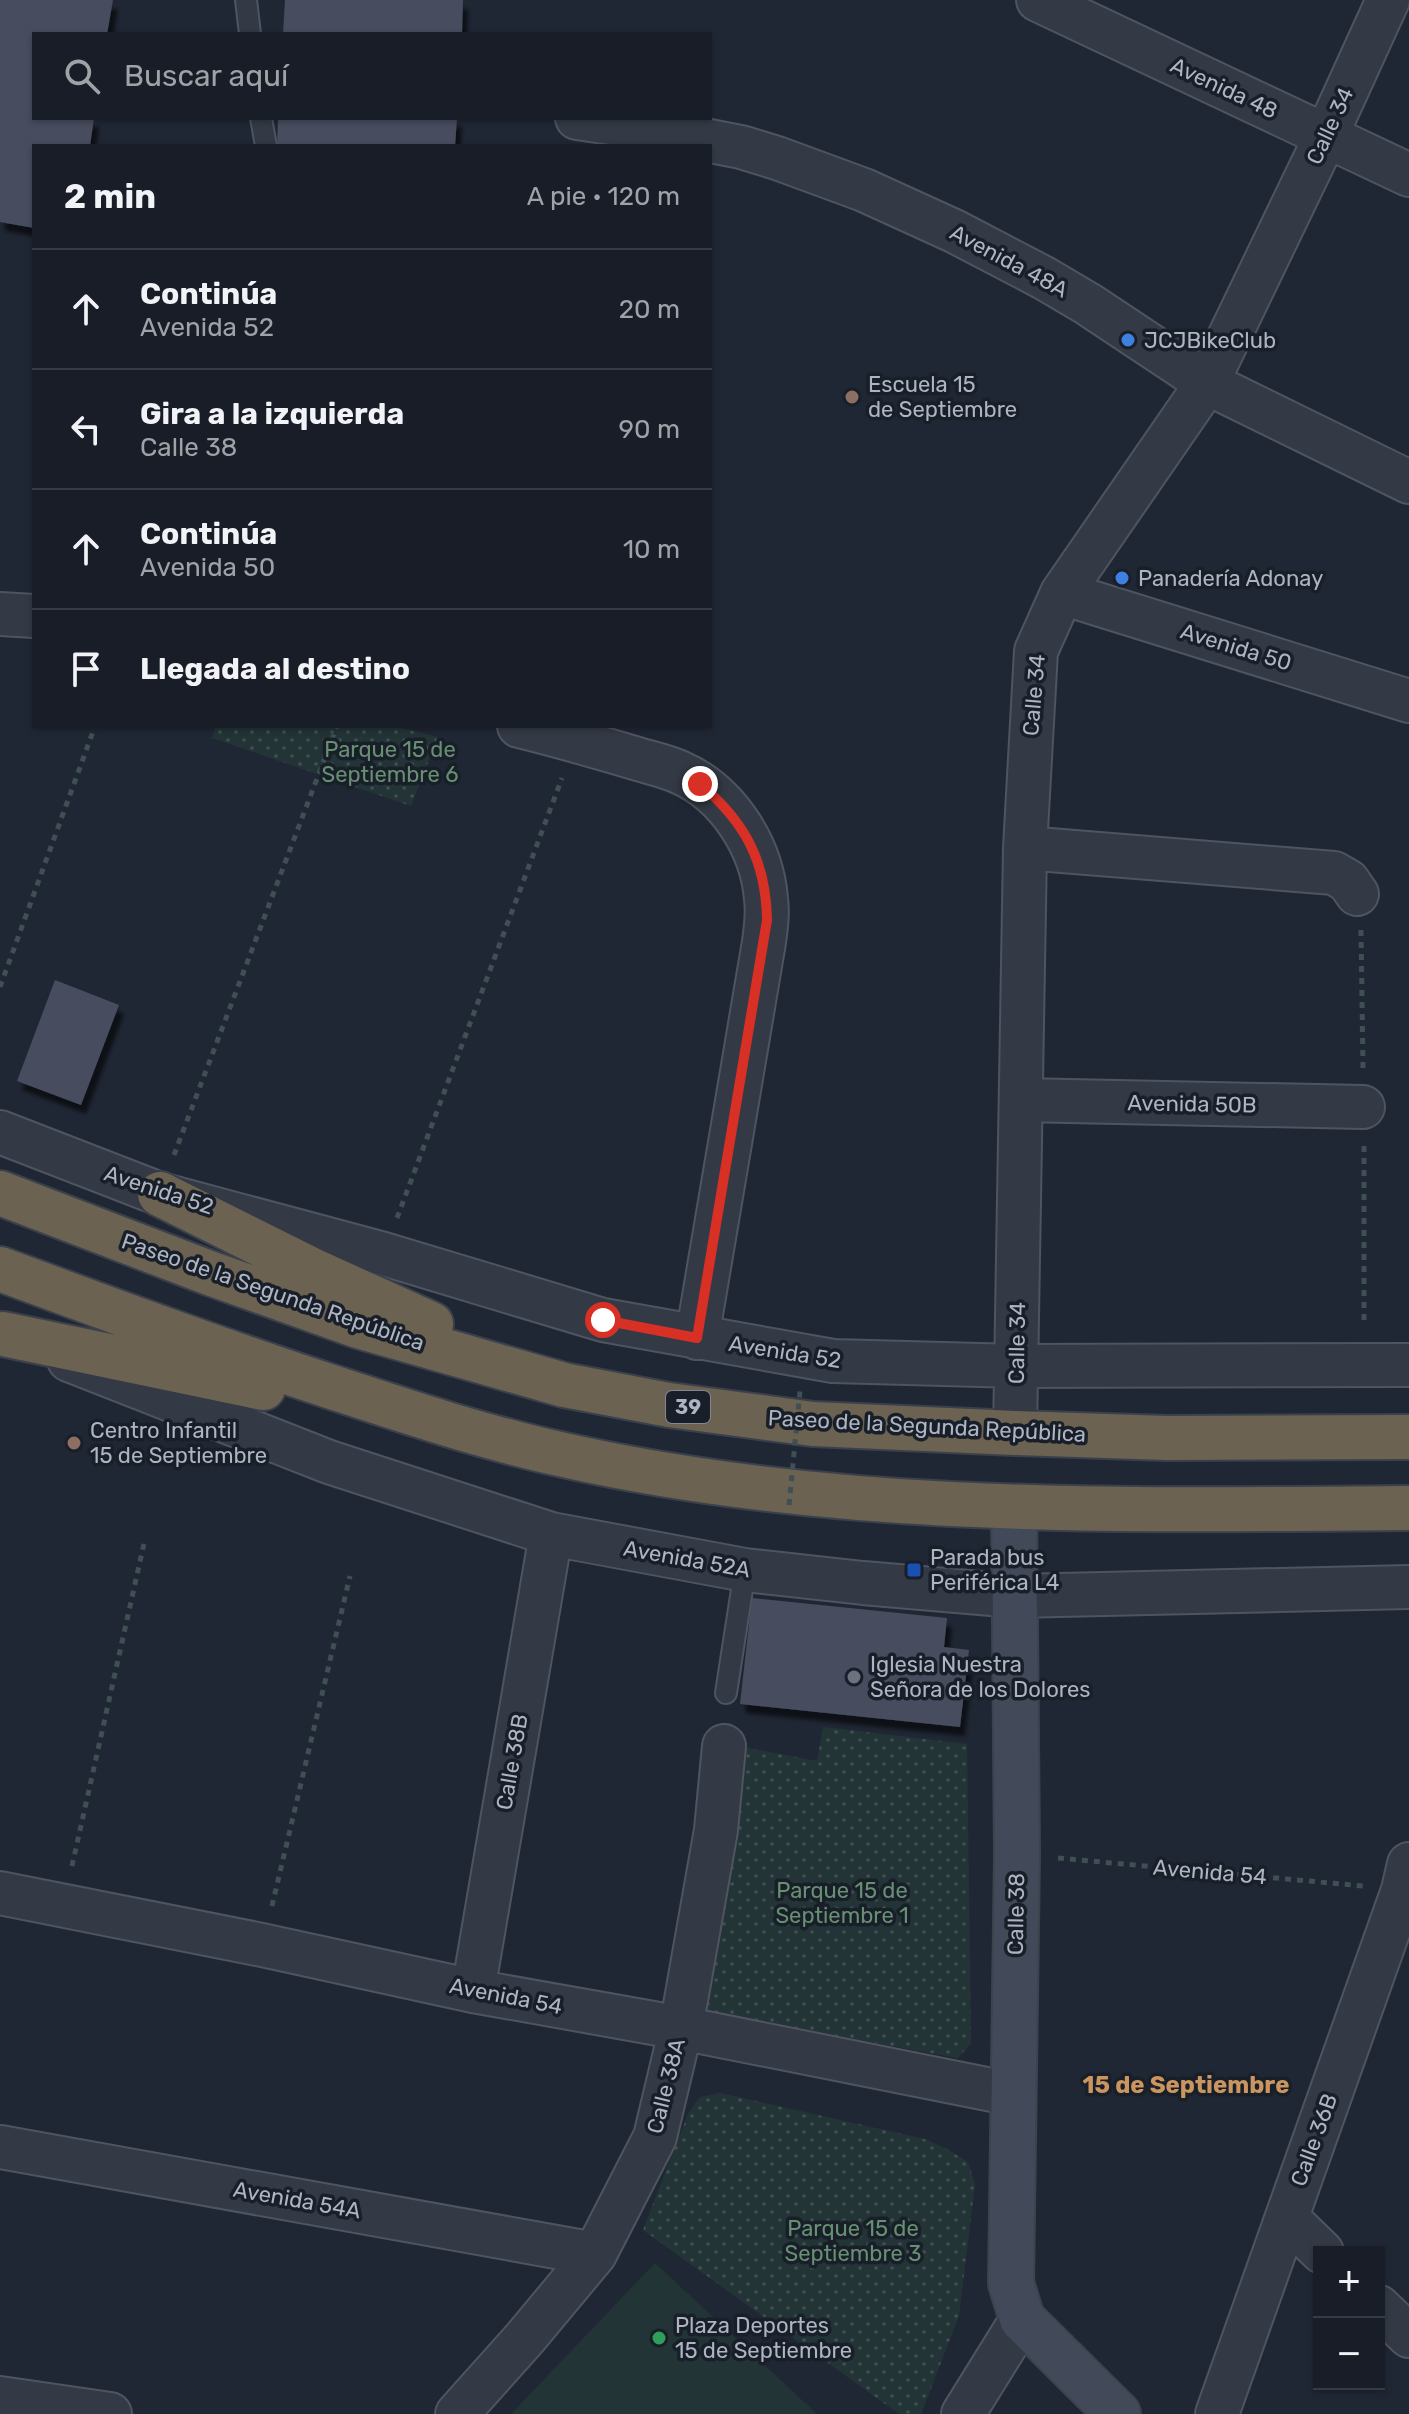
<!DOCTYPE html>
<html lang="es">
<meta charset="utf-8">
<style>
:root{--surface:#181d27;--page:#21262f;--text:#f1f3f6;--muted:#9fa2a7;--line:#363b44}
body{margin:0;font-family:Rubik,sans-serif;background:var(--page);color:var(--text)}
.controls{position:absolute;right:24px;bottom:24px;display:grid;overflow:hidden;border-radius:0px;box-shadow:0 2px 6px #0004}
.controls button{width:72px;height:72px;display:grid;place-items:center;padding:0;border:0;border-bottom:2px solid var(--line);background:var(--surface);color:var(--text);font:40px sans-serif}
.stop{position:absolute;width:24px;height:24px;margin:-18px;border:6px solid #d93025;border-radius:50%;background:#fff}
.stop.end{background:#d93025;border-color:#fff;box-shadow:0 2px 8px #0008}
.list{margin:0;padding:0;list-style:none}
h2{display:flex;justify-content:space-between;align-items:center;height:104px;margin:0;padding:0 32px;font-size:34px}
h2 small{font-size:26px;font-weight:400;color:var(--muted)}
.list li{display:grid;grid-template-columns:52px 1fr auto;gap:24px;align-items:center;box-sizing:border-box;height:120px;padding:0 32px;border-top:2px solid var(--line)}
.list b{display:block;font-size:30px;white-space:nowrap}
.list p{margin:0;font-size:26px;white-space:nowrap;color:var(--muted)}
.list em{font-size:26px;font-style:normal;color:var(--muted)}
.icon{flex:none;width:44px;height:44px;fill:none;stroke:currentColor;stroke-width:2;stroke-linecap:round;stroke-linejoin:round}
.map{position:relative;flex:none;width:1409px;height:2414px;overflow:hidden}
.search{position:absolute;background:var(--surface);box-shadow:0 2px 6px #0004;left:32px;top:32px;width:680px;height:88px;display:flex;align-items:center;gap:20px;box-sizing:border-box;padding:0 28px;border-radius:0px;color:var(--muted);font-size:30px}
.panel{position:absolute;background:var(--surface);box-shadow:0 2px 6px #0004;left:32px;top:144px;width:680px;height:584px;border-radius:0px}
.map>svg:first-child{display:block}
</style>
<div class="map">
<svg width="1409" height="2414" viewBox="0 0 1409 2414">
<defs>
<pattern id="park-dots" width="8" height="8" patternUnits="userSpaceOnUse" patternTransform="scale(2)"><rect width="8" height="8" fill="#233436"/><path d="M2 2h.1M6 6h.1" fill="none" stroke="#404f51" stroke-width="1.8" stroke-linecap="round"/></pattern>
<filter id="shadow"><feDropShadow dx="5" dy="9" stdDeviation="2" flood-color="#0009"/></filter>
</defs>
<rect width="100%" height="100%" fill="#202734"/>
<!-- grass -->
<path fill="#233436" d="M655 2263 817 2414H511Z"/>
<!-- park -->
<path fill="url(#park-dots)" d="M216 726H393L438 737 411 806 212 738Z
M823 1727 967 1744 971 2043 958 2058 693 2010 743 1747 817 1761Z
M720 2093 925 2139 947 2149 968 2162 975 2184 959 2316 921 2414H899L643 2230 688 2114 700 2097Z"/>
<!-- building -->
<path fill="#464e5e" filter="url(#shadow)" d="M0 0H113L107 34H34V118H94L90 146H34V228L0 222Z
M285 0H463L462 34H283Z
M278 118H457L455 146H277Z
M55 980 119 1005 81 1105 17 1081Z
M752 1598 947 1618 944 1647 969 1650 960 1727 740 1704Z"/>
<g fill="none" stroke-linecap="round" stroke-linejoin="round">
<defs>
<path id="lane" d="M246 0 250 34
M261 118 266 146
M726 1693 745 1570"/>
<path id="street" d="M1038 0 1409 175
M577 118 638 127 741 147 777 158 864 190 954 231 1044 278 1088 304 1207 383 1409 482
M1062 593 1409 701
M0 614 34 616
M519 726C559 736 598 747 638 759 651 763 666 766 679 772 728 793 762 847 766 899 768 913 766 927 764 942L697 1338
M1025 848 1334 873 1348 881 1357 894
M1021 1100 1363 1107
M0 1132 160 1194 384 1254 603 1320 833 1361 1017 1366 1409 1365
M69 1360 329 1462 551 1534 745 1570 863 1583 1015 1596 1409 1587
M1015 1433 1025 848 1036 651 1062 593 1207 383 1326 136 1388 0
M0 1893 262 1945 473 1991 681 2028 1012 2094
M473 1991 551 1534
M0 2147 595 2254
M1287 2218 1322 2252
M1379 2307 1409 2336
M0 2398 110 2414
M457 2414 525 2338 595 2254 655 2137 681 2028 716 1830 724 1746
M963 2414 1022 2319
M1217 2414 1403 1890 1409 1864"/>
<path id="secondary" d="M1014 1507 1017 1854 1011 2283 1022 2319 1118 2414"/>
<path id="highway" d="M0 1193 212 1274 358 1326 564 1385 669 1405 813 1424 1015 1433 1167 1438 1409 1437
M160 1194 312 1270 431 1324
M0 1269C111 1310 222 1351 335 1388 411 1413 486 1438 564 1455 840 1517 1128 1510 1409 1508
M3 1334 263 1388"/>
</defs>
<!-- lane casing -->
<use href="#lane" stroke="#4e5460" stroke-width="24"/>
<!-- street casing -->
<use href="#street" stroke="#4e5460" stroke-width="46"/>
<!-- secondary casing -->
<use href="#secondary" stroke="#3d434e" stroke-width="48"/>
<!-- highway casing -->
<use href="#highway" stroke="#3b414c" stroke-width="48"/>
<!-- path -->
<path stroke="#3f4f53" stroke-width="5" stroke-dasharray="6 6" stroke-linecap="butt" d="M1361 930 1363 1068
M0 987 95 726
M1364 1146V1324
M174 1155 337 726
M397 1218 562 778
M1058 1858 1363 1886
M72 1866 145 1539
M272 1906 350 1576"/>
<!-- lane -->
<use href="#lane" stroke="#333a45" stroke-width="20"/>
<!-- street -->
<use href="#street" stroke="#333a45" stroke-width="42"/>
<!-- secondary -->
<use href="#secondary" stroke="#424958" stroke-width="44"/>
<!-- highway -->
<use href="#highway" stroke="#6b6251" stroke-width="44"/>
<!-- path-bridge -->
<path stroke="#3f4f53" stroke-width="5" stroke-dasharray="6 6" stroke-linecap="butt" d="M789 1505 800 1391"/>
</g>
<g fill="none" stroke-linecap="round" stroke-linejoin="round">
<!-- route -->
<path stroke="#d93025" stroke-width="10" d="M603 1320 697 1338 767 920C766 861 745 822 700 784"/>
</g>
<!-- markers -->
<g fill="#3f7fe0" stroke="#191f29" stroke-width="3">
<circle cx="1128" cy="340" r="8"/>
<circle cx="1122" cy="578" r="8"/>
</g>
<g fill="#8d6e63" stroke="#191f29" stroke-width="3">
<circle cx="852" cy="397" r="8"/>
<circle cx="74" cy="1443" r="8"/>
</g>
<rect fill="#1a4fb4" stroke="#191f29" stroke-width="3" x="906" y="1562" width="16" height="16" rx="4"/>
<circle fill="#6b7280" stroke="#191f29" stroke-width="3" cx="854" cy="1677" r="8"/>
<circle fill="#2e9e5b" stroke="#191f29" stroke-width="3" cx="659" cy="2338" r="8"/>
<g text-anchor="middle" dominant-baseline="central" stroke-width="7" stroke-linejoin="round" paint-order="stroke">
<!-- shield labels -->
<rect fill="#191f29" stroke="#818794" stroke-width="2" x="666" y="1391" width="44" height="32" rx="6"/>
<g font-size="20" font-weight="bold" fill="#adb4c2">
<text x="688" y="1407">39</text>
</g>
<!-- street labels -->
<g font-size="22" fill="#adb4c2" stroke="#191f29">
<text transform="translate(1224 88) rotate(25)">Avenida 48</text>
<text transform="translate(1330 126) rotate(-65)">Calle 34</text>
<text transform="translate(1009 261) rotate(28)">Avenida 48A</text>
<text transform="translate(1236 647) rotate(17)">Avenida 50</text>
<text transform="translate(1034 695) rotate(-85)">Calle 34</text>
<text transform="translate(1192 1104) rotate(1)">Avenida 50B</text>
<text transform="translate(159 1190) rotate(18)">Avenida 52</text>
<text transform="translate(273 1292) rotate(19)">Paseo de la Segunda República</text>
<text transform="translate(1017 1343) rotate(-89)">Calle 34</text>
<text transform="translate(785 1352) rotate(9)">Avenida 52</text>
<text transform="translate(927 1426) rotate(3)">Paseo de la Segunda República</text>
<text transform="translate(687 1559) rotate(10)">Avenida 52A</text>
<text transform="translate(512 1762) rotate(-80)">Calle 38B</text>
<text transform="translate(1210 1872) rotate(5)">Avenida 54</text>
<text transform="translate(1016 1914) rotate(-89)">Calle 38</text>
<text transform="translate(506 1996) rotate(11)">Avenida 54</text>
<text transform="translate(666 2086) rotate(-76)">Calle 38A</text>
<text transform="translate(1314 2140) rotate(-70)">Calle 36B</text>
<text transform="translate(297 2200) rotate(10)">Avenida 54A</text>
</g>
<!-- poi labels -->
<g font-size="22" fill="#adb4c2" stroke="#191f29" text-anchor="start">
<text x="1144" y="340">JCJBikeClub</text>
<text x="868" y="384">Escuela 15<tspan x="868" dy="25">de Septiembre</tspan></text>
<text x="1138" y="578">Panadería Adonay</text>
<text x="90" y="1430">Centro Infantil<tspan x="90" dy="25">15 de Septiembre</tspan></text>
<text x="930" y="1557">Parada bus<tspan x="930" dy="25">Periférica L4</tspan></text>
<text x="870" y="1664">Iglesia Nuestra<tspan x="870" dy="25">Señora de los Dolores</tspan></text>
<text x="675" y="2325">Plaza Deportes<tspan x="675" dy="25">15 de Septiembre</tspan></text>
</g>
<!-- park labels -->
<g font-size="22" fill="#679073" stroke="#191f29">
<text x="390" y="749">Parque 15 de<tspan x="390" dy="25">Septiembre 6</tspan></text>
<text x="842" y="1890">Parque 15 de<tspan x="842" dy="25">Septiembre 1</tspan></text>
<text x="853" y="2228">Parque 15 de<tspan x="853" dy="25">Septiembre 3</tspan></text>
</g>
<!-- neighbourhood labels -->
<g font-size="24" font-weight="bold" fill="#cb955f" stroke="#191f29">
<text x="1186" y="2085">15 de Septiembre</text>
</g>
</g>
</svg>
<div class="controls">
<button>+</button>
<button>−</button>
</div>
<div class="stop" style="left:603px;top:1320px"></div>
<div class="stop end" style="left:700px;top:784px"></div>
<div class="search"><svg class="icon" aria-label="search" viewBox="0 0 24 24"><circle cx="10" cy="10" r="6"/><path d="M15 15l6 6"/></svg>Buscar aquí</div>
<section class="panel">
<h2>2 min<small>A pie · 120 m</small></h2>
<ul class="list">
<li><svg class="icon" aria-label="ahead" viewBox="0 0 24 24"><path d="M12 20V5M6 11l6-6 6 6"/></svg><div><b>Continúa</b><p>Avenida 52</p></div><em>20 m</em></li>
<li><svg class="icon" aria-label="left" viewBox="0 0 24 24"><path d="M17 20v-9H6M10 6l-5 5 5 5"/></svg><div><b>Gira a la izquierda</b><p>Calle 38</p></div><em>90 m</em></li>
<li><svg class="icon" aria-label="ahead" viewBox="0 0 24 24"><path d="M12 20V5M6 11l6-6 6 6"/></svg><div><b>Continúa</b><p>Avenida 50</p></div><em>10 m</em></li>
<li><svg class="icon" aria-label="arrive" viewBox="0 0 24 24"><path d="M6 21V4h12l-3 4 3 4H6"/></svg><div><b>Llegada al destino</b></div></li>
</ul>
</section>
</div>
